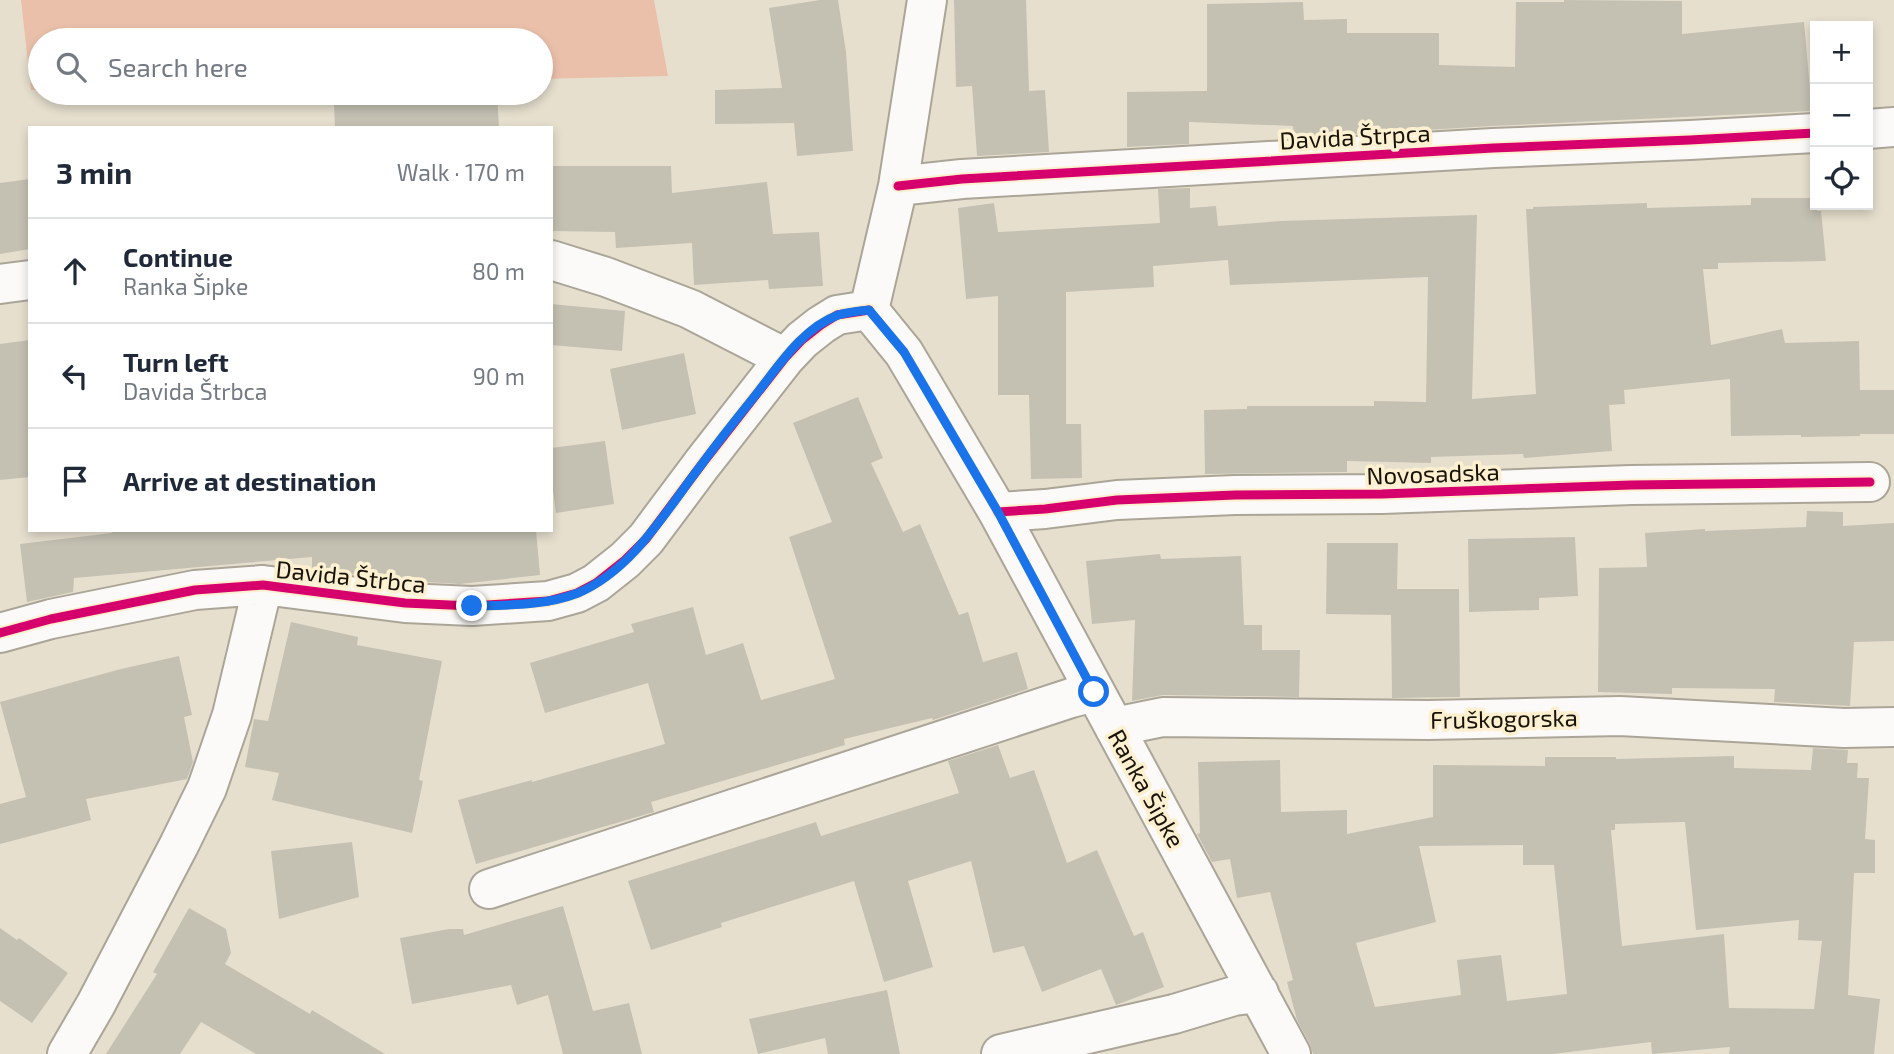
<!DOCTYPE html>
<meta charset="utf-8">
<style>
:root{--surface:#fff;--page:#f6f6f7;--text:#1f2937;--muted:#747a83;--line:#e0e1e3}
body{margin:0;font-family:"Exo 2",sans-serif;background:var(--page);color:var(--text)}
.controls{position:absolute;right:21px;top:21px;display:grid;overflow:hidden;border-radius:0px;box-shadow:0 4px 10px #0003}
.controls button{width:63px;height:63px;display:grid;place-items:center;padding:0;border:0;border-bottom:2px solid var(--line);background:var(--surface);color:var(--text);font:35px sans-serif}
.stop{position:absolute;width:21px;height:21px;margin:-16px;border:5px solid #1a73e8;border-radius:50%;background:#fff}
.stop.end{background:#1a73e8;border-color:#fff;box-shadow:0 2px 7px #0008}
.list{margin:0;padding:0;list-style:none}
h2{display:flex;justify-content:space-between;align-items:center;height:91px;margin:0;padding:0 28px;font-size:30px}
h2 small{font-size:23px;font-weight:400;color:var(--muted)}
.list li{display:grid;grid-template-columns:46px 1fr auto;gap:21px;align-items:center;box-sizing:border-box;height:105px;padding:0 28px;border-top:2px solid var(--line)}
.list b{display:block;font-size:26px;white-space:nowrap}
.list p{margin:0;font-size:23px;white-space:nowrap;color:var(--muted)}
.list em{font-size:23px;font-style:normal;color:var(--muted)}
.icon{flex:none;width:38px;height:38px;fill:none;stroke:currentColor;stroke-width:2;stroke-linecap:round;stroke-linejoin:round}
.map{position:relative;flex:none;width:1894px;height:1054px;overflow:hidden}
.search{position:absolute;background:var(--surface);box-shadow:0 4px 10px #0003;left:28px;top:28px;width:525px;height:77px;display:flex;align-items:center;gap:18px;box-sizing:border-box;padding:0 24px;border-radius:38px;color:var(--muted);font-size:26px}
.panel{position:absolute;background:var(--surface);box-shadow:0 4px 10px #0003;left:28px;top:126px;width:525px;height:406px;border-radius:0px}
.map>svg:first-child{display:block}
</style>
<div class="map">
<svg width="1894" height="1054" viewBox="0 0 1894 1054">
<rect width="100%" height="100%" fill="#e6dfce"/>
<!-- green -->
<path fill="#eac0aa" d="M21 0H654L668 76 541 79V40H40V90H31Z"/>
<!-- building -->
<path fill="#c4c1b3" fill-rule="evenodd" d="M820 0H838L846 52 853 151 797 156 794 123 715 124V90L782 88 769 8Z
M954 0H1026L1029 91 1045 90 1049 152 977 156 972 86 956 87Z
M1564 0 1682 1V34L1804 22 1812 111 1492 126 1294 138 1293 126 1189 122V144L1127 147V92L1207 91V4L1303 2 1304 20 1347 19V33H1439V65L1515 67 1516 2H1564Z
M434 93H497L499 128H335L334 105 434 96Z
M551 166H671L672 193 767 182 773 234 819 232 823 286 769 289 768 280 694 285 692 243 616 248 615 232 551 231Z
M30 179V249L0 254V183Z
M1190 188V208L1216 206 1218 226 1281 221 1477 215 1472 399 1536 394 1526 209H1533V207L1647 203V208L1751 205V198H1815L1817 211H1821L1826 261 1718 263V269H1703L1711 345 1782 329 1785 343 1859 341 1860 390H1894V434H1860V436L1801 437V435L1731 436 1730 379 1624 390 1625 404 1609 405 1612 451 1524 458 1523 454 1431 457V463L1347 461V472L1205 474 1204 410 1247 409V406H1374V401L1426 402 1428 277 1230 285 1228 260 1153 266 1154 287 1066 292V424H1081L1082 478 1031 479 1029 395H998V296L966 299 958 208 994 203 998 232 1160 223 1158 189Z
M551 304 625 311 622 351 551 345Z
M30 340V477L0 480V344Z
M684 353 696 414 622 430 610 369Z
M858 397 883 458 871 463 903 532 920 524 959 615 968 612 983 662 1017 652 1028 689 933 720 932 718 844 739 845 745 651 802 654 812 476 864 458 800 532 780V782L665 744 648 683 545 713 530 663 634 632 631 624 693 607 706 655 743 643 761 700 835 679 789 537 832 522 793 423Z
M605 441 614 504 556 513 551 476V448Z
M1807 511 1843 512V526L1894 523V641L1854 642 1850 706 1774 702 1775 689 1672 688V694L1598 692 1599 568 1647 567 1645 533 1705 529V531L1806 527Z
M112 530H536L540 575 460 584 407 581 312 569V557L74 578 73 592 27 602 20 544 112 533Z
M1575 537 1578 596 1539 598V610L1469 612 1468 539Z
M1327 543H1398L1397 589H1459L1460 697 1392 698 1391 615 1326 614Z
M1160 554 1161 559 1241 556 1244 625H1262V650H1300L1299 697 1163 695 1132 701 1135 620 1092 624 1086 561Z
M291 622 358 637 357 645 442 661 419 780 423 781 412 833 272 800 279 773 245 767 254 719 268 721Z
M179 656 192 715 184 717 193 762 187 779 86 799 91 820 0 844V804L26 797 0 702 121 669Z
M998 745 1010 778 1034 770 1067 863 1097 850 1134 936 1143 932 1164 987 1116 1005 1101 969 1042 992 1024 946 993 953 971 861 908 881 933 967 884 982 854 881 721 923 722 927 651 950 628 881 816 822 821 836 959 793 948 761Z
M1813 748 1848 750 1847 763H1858L1857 778H1869L1865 839 1875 840V873H1854L1848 995 1880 999 1874 1054H1729L1730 1047 1652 1054 1651 1042 1553 1054H1313L1310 1044 1297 1020 1287 982 1293 980 1270 892 1237 898 1230 859 1212 862 1197 834 1200 833 1198 762 1280 760 1281 812 1347 810V834L1433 817V765L1545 766V757H1616V759L1734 756V768L1811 770ZM1685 822 1696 930 1799 920 1798 940 1822 941 1814 1009 1729 1008 1724 934 1622 946 1611 830H1615V824ZM1523 845V865H1554L1567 994 1507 1001 1501 955 1457 960 1461 995 1375 1007 1356 943 1436 922 1419 846Z
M352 842 359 897 279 919 271 851Z
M563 906 593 1011 629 1003 642 1054H563L548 995 517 1005 511 985 412 1004 400 938 449 929H463L464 935Z
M189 908 226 929 231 953 225 964 310 1014 312 1010 385 1054H256L201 1022 180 1054H106L157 974 153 972Z
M0 928 17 940 19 938 68 973 32 1023 0 1001Z
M887 990 900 1054H828L825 1038 758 1054 749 1019Z"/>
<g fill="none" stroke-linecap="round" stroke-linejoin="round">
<defs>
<path id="minor" d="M1868 129 1894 127
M898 186 962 179 1493 148 1690 140 1815 133
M551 260 606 277 690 309 785 358
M0 284 30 280
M869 310 904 353 998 512 1291 1054
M869 310 898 186 927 0
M998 512 1045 509 1117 500 1235 495 1382 494 1631 485 1870 482
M0 633 51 619 195 590 263 585 405 603 472 606 548 601 577 593 596 583 625 560 646 539 702 464 785 358 802 340 821 325 837 315 869 310
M1114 727 1163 717 1428 720 1620 716 1844 728 1894 727
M489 889 1071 698 1094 692
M67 1054 96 1004 179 845 207 788 232 715 263 585
M1001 1054 1174 1014 1234 996 1259 993"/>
</defs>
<!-- minor casing -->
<use href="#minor" stroke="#aba598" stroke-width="42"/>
<!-- minor -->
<use href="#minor" stroke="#fbfaf8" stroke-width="38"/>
<defs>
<path id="cycleway" d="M898 186 962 179 1493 148 1690 140 1815 133
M998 512 1045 509 1117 500 1235 495 1382 494 1631 485 1870 482
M0 633 51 619 195 590 263 585 405 603 472 606 548 601 577 593 596 583 625 560 646 539 702 464 785 358 802 340 821 325 837 315 869 310"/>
</defs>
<!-- cycleway casing -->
<use href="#cycleway" stroke="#fdf0d1" stroke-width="13"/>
<!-- cycleway -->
<use href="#cycleway" stroke="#d6006c" stroke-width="9"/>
</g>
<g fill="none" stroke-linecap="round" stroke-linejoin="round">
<!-- route -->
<path stroke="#1a73e8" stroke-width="9" d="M472 606C506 605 545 606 578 593 633 570 667 509 702 464 720 439 739 416 758 392 780 364 803 328 838 315 848 312 859 311 869 310L904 352 998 512 1094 692"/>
</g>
<g text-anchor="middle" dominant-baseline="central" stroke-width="7" stroke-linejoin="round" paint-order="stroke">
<!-- street labels -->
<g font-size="24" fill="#181308" stroke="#fdf0d1">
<text transform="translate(1355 136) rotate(-3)">Davida Štrpca</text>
<text transform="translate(1433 473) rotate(-2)">Novosadska</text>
<text transform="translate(351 576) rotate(6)">Davida Štrbca</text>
<text transform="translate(1504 718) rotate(-1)">Fruškogorska</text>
<text transform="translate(1147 788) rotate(61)">Ranka Šipke</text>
</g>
</g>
</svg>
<div class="controls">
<button>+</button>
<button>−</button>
<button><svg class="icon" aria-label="locate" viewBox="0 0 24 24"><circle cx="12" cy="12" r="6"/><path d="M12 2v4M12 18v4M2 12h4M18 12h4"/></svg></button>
</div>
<div class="stop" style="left:1094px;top:692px"></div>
<div class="stop end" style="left:472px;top:606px"></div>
<div class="search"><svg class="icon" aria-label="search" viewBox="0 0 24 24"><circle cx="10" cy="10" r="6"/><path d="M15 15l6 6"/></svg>Search here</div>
<section class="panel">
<h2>3 min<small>Walk · 170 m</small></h2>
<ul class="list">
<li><svg class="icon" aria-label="ahead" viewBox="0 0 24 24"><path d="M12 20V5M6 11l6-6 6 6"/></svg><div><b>Continue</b><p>Ranka Šipke</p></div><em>80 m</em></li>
<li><svg class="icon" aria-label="left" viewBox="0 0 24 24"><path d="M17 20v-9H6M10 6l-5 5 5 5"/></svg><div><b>Turn left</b><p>Davida Štrbca</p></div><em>90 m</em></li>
<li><svg class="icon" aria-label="arrive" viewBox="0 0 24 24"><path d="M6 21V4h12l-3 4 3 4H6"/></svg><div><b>Arrive at destination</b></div></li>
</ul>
</section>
</div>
